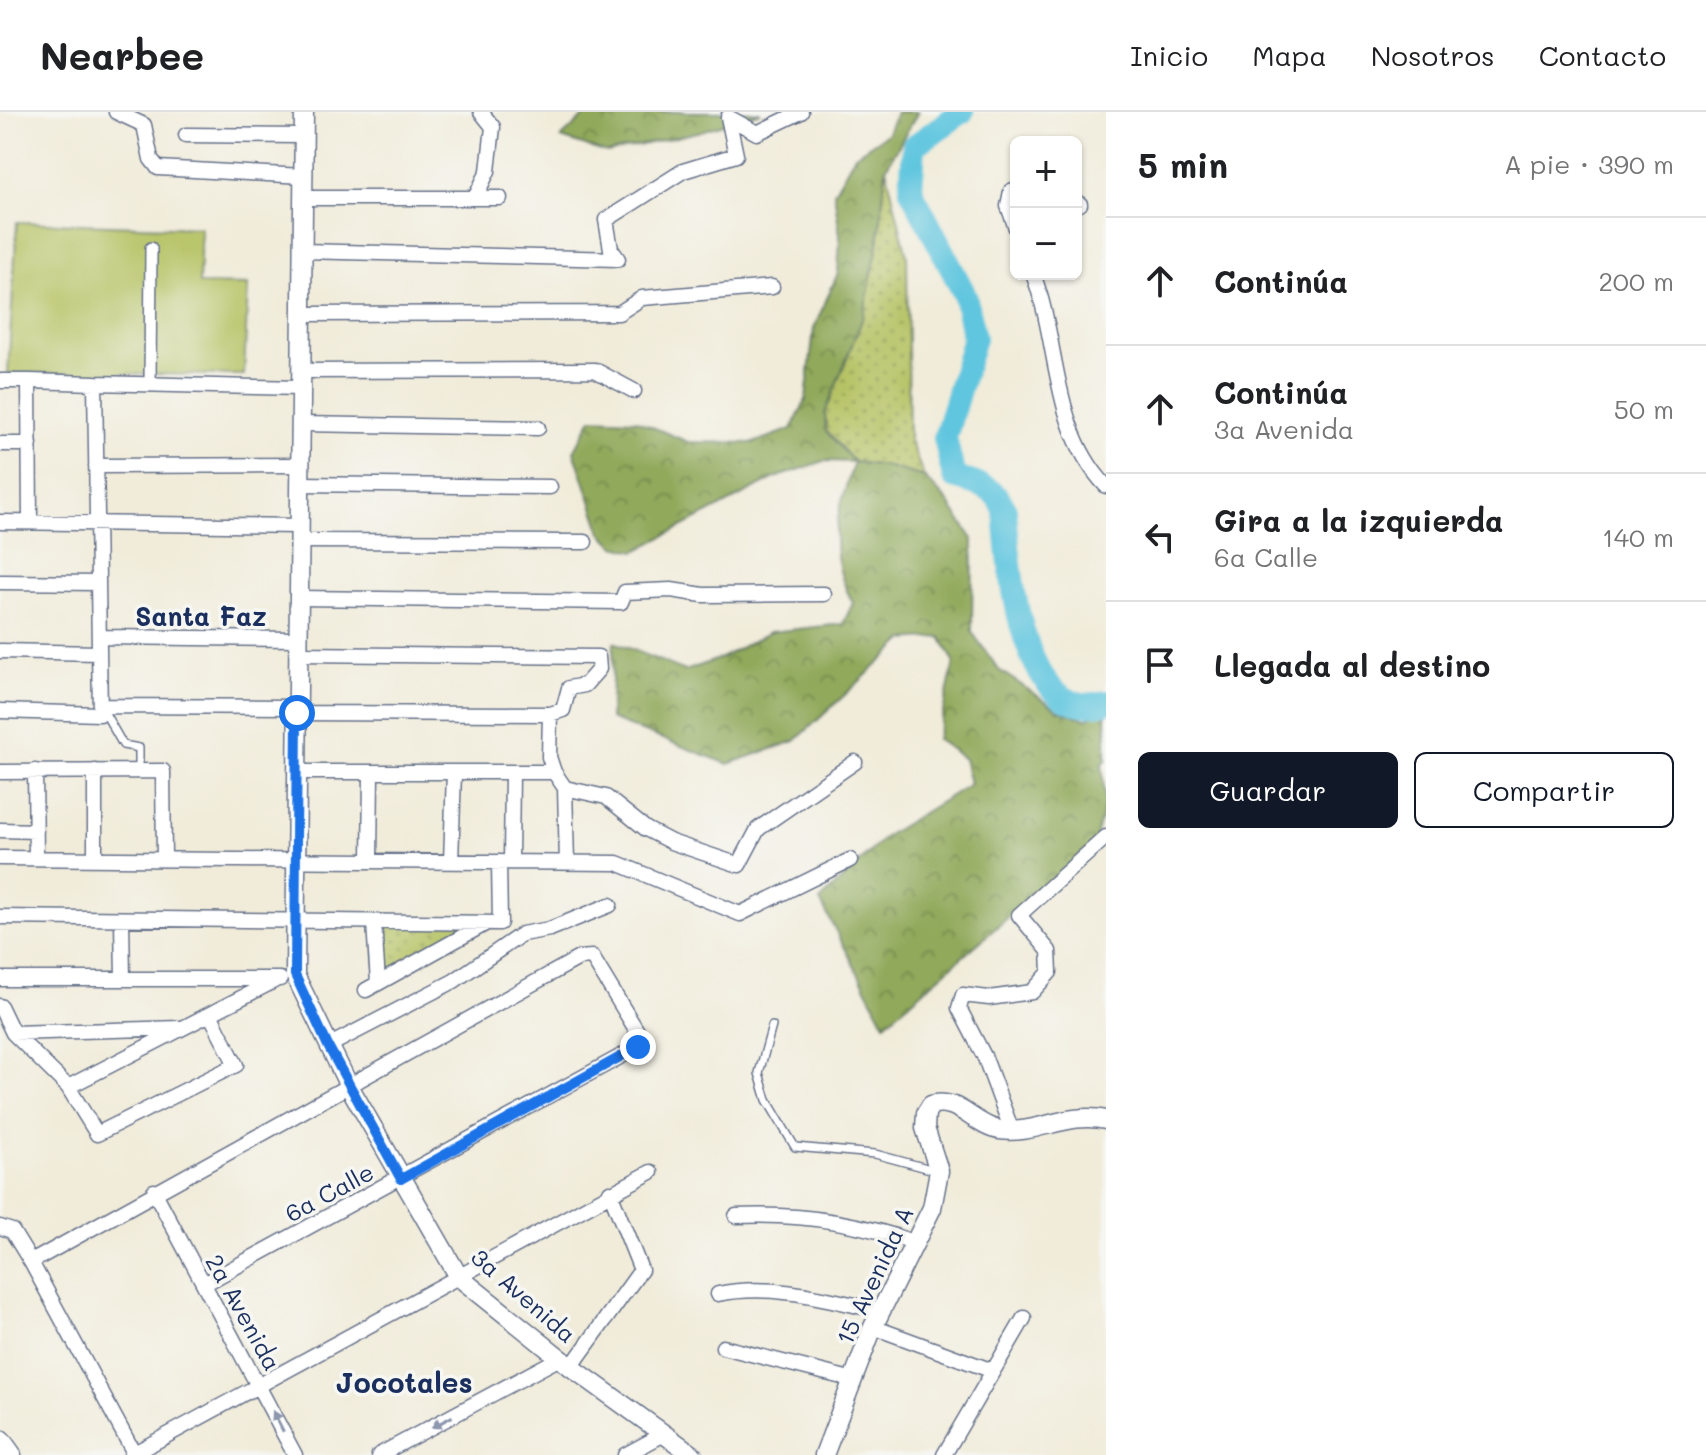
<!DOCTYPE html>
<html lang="es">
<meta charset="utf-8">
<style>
:root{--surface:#fff;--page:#f2f2f2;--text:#202124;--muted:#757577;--line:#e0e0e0;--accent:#111827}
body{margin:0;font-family:Mali,sans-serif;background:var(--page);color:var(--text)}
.controls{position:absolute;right:24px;top:24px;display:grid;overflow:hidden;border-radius:12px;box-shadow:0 2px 6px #0004}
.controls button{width:72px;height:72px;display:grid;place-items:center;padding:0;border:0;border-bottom:2px solid var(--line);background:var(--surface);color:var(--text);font:40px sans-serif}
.stop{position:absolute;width:24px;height:24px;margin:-18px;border:6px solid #1a73e8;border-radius:50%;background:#fff}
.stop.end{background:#1a73e8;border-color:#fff;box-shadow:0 2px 8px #0008}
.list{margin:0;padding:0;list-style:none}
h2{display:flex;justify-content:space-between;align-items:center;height:104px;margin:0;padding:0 32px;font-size:34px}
h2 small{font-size:26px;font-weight:400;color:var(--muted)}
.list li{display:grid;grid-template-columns:52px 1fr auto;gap:24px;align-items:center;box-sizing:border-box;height:128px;padding:0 32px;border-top:2px solid var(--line)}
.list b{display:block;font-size:30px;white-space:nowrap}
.list p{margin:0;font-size:26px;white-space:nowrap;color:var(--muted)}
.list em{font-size:26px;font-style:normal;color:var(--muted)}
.actions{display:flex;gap:16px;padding:24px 32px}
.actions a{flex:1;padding:18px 0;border:2px solid var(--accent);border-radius:12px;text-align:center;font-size:28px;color:var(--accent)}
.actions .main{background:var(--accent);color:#fff}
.icon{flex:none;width:44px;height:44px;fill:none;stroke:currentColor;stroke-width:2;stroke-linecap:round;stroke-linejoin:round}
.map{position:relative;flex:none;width:1106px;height:1343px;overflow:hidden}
header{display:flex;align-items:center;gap:48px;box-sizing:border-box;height:112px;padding:0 40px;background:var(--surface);border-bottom:2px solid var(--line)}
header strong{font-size:38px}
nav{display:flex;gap:44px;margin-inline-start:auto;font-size:28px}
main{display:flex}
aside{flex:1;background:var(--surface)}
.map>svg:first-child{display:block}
</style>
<header>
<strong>Nearbee</strong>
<nav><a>Inicio</a><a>Mapa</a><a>Nosotros</a><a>Contacto</a></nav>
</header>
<main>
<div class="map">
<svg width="1106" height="1343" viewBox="0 0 1106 1343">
<defs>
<pattern id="grass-dots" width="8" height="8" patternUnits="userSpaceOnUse" patternTransform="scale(2)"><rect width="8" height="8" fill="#b6c365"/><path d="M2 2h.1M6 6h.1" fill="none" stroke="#939f56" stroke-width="1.8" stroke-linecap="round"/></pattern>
<pattern id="forest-crowns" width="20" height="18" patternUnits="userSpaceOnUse" patternTransform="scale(2)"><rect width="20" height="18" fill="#90a95a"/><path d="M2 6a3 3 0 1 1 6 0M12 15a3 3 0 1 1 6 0" fill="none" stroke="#758a4e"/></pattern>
</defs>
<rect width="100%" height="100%" fill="#f6f6f2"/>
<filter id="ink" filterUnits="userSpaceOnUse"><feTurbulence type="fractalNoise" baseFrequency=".0125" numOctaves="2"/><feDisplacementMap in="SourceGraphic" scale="16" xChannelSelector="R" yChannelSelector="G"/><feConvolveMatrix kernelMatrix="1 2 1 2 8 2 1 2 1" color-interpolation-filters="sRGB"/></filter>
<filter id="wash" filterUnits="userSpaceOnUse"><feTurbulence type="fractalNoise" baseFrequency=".006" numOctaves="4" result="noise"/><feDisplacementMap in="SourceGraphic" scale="32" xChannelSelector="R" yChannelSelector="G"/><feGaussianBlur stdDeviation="1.8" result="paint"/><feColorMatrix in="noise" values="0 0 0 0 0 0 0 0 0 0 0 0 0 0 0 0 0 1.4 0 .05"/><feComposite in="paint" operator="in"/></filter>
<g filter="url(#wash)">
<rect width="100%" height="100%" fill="#f1ecda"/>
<!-- grass -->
<path fill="url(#grass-dots)" stroke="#687962" stroke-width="2" d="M886 56 907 144 909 326 924 365 885 354 854 350 826 319 825 301 863 205 878 133Z
M488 810 378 871 374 811Z"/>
<!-- forest -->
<path fill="url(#forest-crowns)" stroke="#566c5c" stroke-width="2" d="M589 0H761L698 20 607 41 561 26Z
M896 0H918L886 56 878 133 863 205 825 301 826 319 854 350 885 354 924 365 947 389 973 427 972 520 999 558 1059 598 1086 607 1106 596V648L1102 652 1105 691 1095 730 885 912 820 789 887 723 970 672 964 647 937 627 954 550 941 525 904 528 795 629 728 652 610 607 614 530 685 559 721 546 770 520 843 512 853 491C825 439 836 403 854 350L824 349 775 366 636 439 615 434 602 421 574 339 592 306 636 308 688 330 753 331 792 317 806 287 814 216 838 161 840 123 834 80 855 43 888 21Z"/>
<!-- green -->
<path fill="#b6c365" stroke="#687962" stroke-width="2" d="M17 110 201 116 199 172 248 173 244 263 8 261Z"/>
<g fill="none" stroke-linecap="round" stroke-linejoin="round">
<!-- river -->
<path stroke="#61c6df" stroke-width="24" d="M962 0 914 34 911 78 965 183 974 226 945 326 954 365C977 373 996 374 1005 398 1009 452 1019 615 1106 590"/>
</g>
</g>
<g filter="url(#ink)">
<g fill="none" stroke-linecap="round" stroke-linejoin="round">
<defs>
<path id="service" d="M102 596 123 633 139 636V659
M772 914 759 961 767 988 795 1035 875 1042 934 1058"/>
<path id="pedestrian" d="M150 272 151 136"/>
<path id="minor" d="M116 0 144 13 151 47 158 56 303 64
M186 23 303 24
M1016 77 1011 79 1008 94 1016 116
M303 86H500
M475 86 488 59 493 15 481 0
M1076 90 1080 92
M302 139 618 147
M618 147 611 137 606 108 683 59 736 43 728 5 757 21 801 0
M1033 162C1060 232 1051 316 1106 374
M301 202 619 201 642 186 772 175
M301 259 595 258 634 279
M0 269H29L30 410
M29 269 95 271
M300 312 538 316
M0 332H30
M96 354 300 353
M300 372 550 375
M0 410 299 414
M299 429 585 430
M0 470 98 471
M298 486 621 490 625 480 671 478 703 483 824 482
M99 525 298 527
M0 539 99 541
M298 542 598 545 599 557 585 573 569 576 563 598 550 602 549 645 554 660
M101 594 297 595
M0 599 100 602 95 271 300 276
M297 601 550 602
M35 659 36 746
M95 659V746
M0 660 163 659 164 747
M297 660H554L565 676 567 751
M565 676 606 685 646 717 671 730 739 753 758 717 855 650
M0 718 36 719
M0 746 617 751 740 802 850 748
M370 749 371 660
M451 750 454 660
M511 750 512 660
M0 805 500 811 499 750
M122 808 123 867
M374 811 378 871
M0 867H280
M366 878 485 812
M0 894 13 921 68 975 97 1022 236 953 210 902
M13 921 180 916
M328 934 454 869 522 822 550 817 610 793
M68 975 274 869
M1012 1019 985 946 959 896 963 883 989 886 1032 880 1050 860 1049 839 1019 803 1106 725
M154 1079 295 1343
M736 1104C798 1101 858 1110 916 1131
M0 1115 12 1119 31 1150 134 1341
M31 1150 579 846 592 845 640 924 638 935 204 1172
M718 1182C772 1171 827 1187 880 1199
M873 1215 993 1259
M723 1235 854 1268
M571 1255 641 1158 610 1080
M131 1343 651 1060
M379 1343 560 1246
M625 1343 664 1322
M944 1343 1024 1206"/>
<path id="tertiary" d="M304 0 295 863 349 974 459 1165 571 1255 693 1343
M824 1343 873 1215 932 1096 939 1059 925 1016 926 1001 931 993C958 984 975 1015 1000 1018 1036 1023 1068 999 1106 1008"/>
<path id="primary" d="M0 1329 10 1343"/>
</defs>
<!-- service casing -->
<use href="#service" stroke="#667189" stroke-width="10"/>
<!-- pedestrian casing -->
<use href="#pedestrian" stroke="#667189" stroke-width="14"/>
<!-- minor casing -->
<use href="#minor" stroke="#667189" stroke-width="17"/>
<!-- tertiary casing -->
<use href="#tertiary" stroke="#667189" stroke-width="21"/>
<!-- primary casing -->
<use href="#primary" stroke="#667189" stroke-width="25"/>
<!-- service -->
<use href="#service" stroke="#fff" stroke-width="7"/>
<!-- pedestrian -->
<use href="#pedestrian" stroke="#fff" stroke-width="11"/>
<!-- minor -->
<use href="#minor" stroke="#fff" stroke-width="14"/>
<!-- tertiary -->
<use href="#tertiary" stroke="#fff" stroke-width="18"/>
<!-- primary -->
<use href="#primary" stroke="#fff" stroke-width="22"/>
</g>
<!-- one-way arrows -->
<defs><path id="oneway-solid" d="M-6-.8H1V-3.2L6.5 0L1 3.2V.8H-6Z" transform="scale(2)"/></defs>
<g fill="#8d97ae">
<use href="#oneway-solid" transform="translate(278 1309) rotate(-117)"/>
<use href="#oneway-solid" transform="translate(442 1310) rotate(152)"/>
</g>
</g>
<g fill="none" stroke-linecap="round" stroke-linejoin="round" filter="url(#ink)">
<!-- route -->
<path stroke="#1a73e8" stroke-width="10" d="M297 601 295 863 328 934 401 1067 638 935"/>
</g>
<g text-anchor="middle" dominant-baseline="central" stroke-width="7" stroke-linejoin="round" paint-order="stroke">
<!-- street labels -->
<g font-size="24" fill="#1b2f5e" stroke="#f6f6f2">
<text transform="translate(329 1080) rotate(-28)">6a Calle</text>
<text transform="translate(874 1163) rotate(-65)">15 Avenida A</text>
<text transform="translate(524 1183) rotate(41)">3a Avenida</text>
<text transform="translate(244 1200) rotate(61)">2a Avenida</text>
</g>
<!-- neighbourhood labels -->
<g font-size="26" font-weight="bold" fill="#1b2f5e" stroke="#f6f6f2">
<text x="201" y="504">Santa Faz</text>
</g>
<!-- quarter labels -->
<g font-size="28" font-weight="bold" fill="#1b2f5e" stroke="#f6f6f2">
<text x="404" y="1270">Jocotales</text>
</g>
</g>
</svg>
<div class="controls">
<button>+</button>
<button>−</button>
</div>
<div class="stop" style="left:297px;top:601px"></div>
<div class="stop end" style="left:638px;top:935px"></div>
</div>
<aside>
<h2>5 min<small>A pie · 390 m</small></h2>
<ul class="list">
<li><svg class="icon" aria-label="ahead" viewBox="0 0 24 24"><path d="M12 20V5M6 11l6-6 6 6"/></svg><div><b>Continúa</b></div><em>200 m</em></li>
<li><svg class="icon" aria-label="ahead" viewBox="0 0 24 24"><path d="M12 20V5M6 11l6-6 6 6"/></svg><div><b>Continúa</b><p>3a Avenida</p></div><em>50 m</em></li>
<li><svg class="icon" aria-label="left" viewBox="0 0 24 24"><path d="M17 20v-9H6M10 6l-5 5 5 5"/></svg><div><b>Gira a la izquierda</b><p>6a Calle</p></div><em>140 m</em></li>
<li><svg class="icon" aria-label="arrive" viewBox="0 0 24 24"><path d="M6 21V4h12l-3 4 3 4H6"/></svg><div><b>Llegada al destino</b></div></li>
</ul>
<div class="actions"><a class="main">Guardar</a><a>Compartir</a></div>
</aside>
</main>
